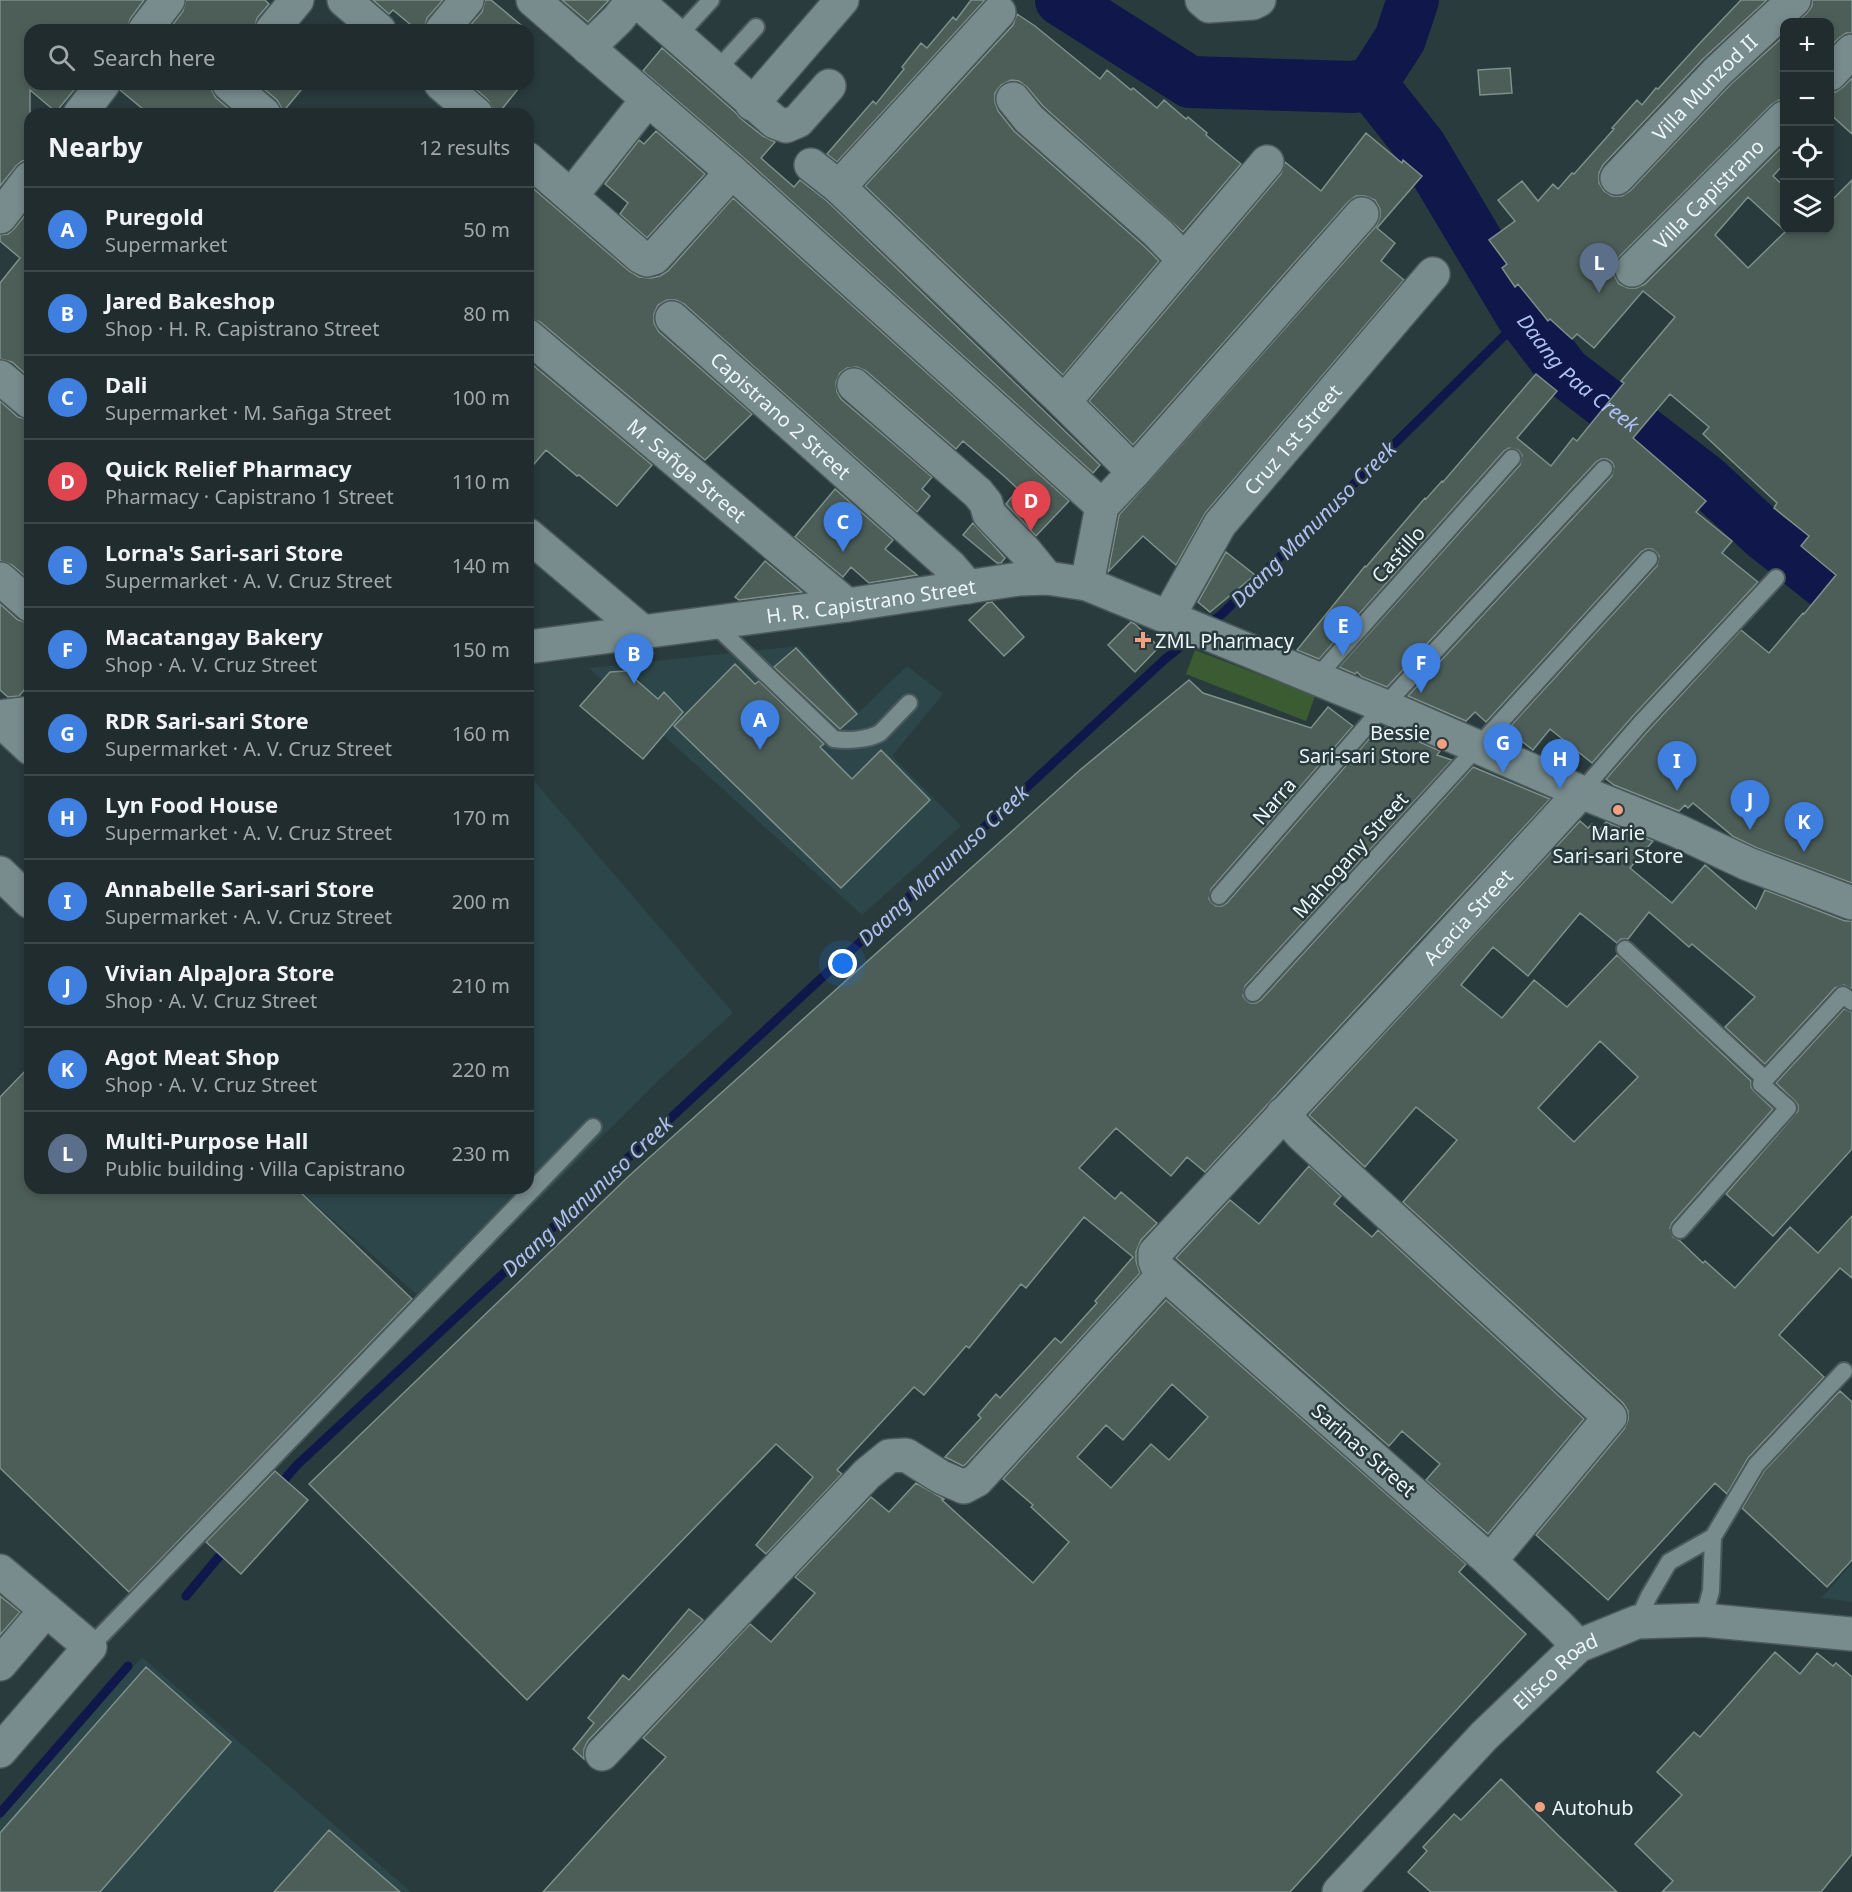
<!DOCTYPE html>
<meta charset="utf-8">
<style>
:root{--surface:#202c2e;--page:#283436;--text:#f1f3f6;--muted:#a2a7aa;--line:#3d484a;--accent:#f2a081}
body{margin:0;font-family:"Noto Sans",sans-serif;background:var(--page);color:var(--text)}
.controls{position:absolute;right:18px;top:18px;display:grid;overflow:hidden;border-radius:12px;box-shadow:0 3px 9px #0003}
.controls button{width:54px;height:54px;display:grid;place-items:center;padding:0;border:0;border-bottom:2px solid var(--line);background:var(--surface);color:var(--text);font:30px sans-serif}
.you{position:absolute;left:843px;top:964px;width:21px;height:21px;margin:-15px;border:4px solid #fff;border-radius:50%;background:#1a73e8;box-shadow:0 0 0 9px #1a73e833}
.badge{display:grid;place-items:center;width:39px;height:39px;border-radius:50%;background:var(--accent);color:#fff;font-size:20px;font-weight:700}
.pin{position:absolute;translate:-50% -50px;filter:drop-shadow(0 2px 3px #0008)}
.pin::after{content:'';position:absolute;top:32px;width:21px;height:18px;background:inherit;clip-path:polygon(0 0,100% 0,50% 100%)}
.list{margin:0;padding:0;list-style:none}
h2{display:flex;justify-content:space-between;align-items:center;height:78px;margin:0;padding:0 24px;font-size:26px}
h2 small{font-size:20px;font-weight:400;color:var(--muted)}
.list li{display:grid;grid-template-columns:39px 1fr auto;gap:18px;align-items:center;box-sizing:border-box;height:84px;padding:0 24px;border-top:2px solid var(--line)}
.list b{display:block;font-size:22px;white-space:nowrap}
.list p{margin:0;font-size:20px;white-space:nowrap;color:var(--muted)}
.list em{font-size:20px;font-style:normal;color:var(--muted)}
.icon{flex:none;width:33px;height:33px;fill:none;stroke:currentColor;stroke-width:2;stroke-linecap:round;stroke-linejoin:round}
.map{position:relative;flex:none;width:1852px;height:1892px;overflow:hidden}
.search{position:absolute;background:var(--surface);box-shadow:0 3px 9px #0003;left:24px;top:24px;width:510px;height:66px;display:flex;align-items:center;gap:15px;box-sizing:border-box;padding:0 21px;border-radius:18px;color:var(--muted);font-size:22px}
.panel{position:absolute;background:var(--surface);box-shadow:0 3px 9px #0003;left:24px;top:108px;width:510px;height:1086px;border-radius:18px}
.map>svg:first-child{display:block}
</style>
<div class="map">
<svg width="1852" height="1892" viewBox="0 0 1852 1892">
<rect width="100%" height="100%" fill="#2a3b3d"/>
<!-- built -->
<path fill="#2c4649" d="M798 646 859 712 907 666 943 694 892 756 961 826 862 915 589 668Z
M528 774 733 1013 663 1076 431 1307 297 1188H528Z
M1852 1564V1602L1821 1598Z
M142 1657 411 1892H0V1820Z"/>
<!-- green -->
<path fill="#3b5c32" d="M1195 650 1315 696 1306 721 1186 674Z"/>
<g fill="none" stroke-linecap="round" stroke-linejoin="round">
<!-- stream -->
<path stroke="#10184b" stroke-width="9" d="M1207 626 1223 613 1515 325 1520 313
M277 1488 297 1465 1164 660 1194 636
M186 1596 227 1547
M0 1813 128 1666"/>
<!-- river -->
<g stroke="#10184b" stroke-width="52">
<path d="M1061 0 1190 82 1353 87 1371 84"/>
<path id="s1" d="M1371 84 1421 147 1520 313 1565 372 1703 478 1766 536 1852 604"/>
<path d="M1371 84 1400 39 1413 0"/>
</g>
</g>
<!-- building -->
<path fill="#4d5e58" stroke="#7e908a" stroke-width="1.5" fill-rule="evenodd" d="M0 0H144L130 19 127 30H30V84H79L56 112 30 90V160L22 161 16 166 0 186Z
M186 0H265L269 4 257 18 254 30H176L171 27 183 11Z
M373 0H443L427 18 424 30H417L393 10 389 14Z
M485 0H491L527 30H466L482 12Z
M562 0H609L588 22Z
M971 0H985L837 162 827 154 873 101 876 104 904 69 902 67 921 43 927 48 953 17 956 20Z
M1741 0H1767L1703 59 1603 165 1599 173V183L1604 191 1612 196H1622L1630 191 1730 85 1785 35V100H1779L1771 105 1619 257 1614 266V275L1619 284 1628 288H1636L1645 284 1785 144V163L1773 176 1785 187V231L1748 197 1715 235 1748 268 1787 230H1830V202L1852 180V883L1757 848 1734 837 1693 803 1688 808 1685 805 1679 811 1614 785 1606 779 1648 731 1741 630 1769 653 1803 613 1804 614 1836 575 1801 546 1809 536 1774 508 1777 503 1703 434 1709 427 1670 394 1633 438 1706 501 1696 512 1732 541 1722 553 1758 582 1632 717 1592 763 1550 729 1533 750 1507 730 1657 566 1659 556 1656 552 1652 549H1646L1641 552 1486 722 1475 712 1466 721 1408 696 1612 476 1614 466 1612 462 1607 459H1601L1596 462 1387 687 1362 677 1357 672 1355 674 1339 667 1520 465 1522 455 1518 450 1509 448 1504 451 1319 659 1297 650 1365 566 1366 567 1425 498 1426 499 1442 481 1443 482 1536 374 1557 391 1517 438 1551 466 1573 438 1577 441 1624 383 1621 381 1675 317 1643 291 1594 348 1577 334 1572 339 1550 319 1548 321 1518 284 1515 287 1502 268 1507 264 1489 240 1515 221 1498 200 1522 181 1538 201 1553 184 1558 189 1572 173 1574 174 1614 129 1612 128 1637 100 1642 105 1656 88 1658 89 1699 44Z
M1812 0H1852V33H1846L1839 38 1830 47V22H1797L1807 13 1812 6Z
M1017 14 1035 26 1100 79 1107 70 1131 90 1133 88 1157 108 1164 100 1186 119 1188 117 1207 133 1206 135 1241 164 1183 232 1043 106 1027 87 1019 81 1011 80 1001 85 995 93V102L998 111 1014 131 1145 247 1159 261 1063 375 865 186 1013 25Z
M662 48 736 113 740 118 763 136 775 142 761 158 794 187 800 180 827 201 1100 465 1093 473 744 158 643 71Z
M1510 68 1512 93 1480 95 1478 70Z
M1852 78V134L1830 114V92H1836L1843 87Z
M121 84H211L212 91 216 98 235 114H149L120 90Z
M258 84H306L282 113 281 107 277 100Z
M470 84H522L498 114 494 111 488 100Z
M656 131 705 174 647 238 620 214 628 203 605 184 639 140 644 144Z
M1366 133 1402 163 1403 160 1422 176 1377 228 1395 243 1381 261 1404 280 1206 512 1176 565 1143 536 1108 572 1119 515 1376 226 1380 217V209L1375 200 1365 196H1356L1348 202 1133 445 1089 401 1281 174 1285 162 1321 191Z
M528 184 629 271 639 277 651 278 660 276 668 271 733 198 1069 501 1036 536 1006 504 1018 489 1004 476 963 441 956 449 866 371 857 367 847 368 840 373 836 382 837 392 841 399 932 477 922 489 930 496 917 512 684 304 676 300H667L658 305 654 314V323L659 332 752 414 705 460 540 322 528 318Z
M30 209V378L12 362 0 359V283L20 258 0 241V235L8 234 14 229Z
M528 361 652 465 617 506 579 475 577 476 546 450 528 471Z
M0 401 18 417 30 420V569L25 576 12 565 0 561Z
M835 489 893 540 885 549 917 575 869 583 851 567 843 577 795 537Z
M973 523 1005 558 1001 563H997L963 535Z
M1226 552 1255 575 1210 612 1198 602Z
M765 561 802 592 739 600 735 597Z
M992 602 1024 637 1004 656 969 620 987 603Z
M0 604 18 620 30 623V683L19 696 8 697 0 690Z
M1131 622 1135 624 1159 647 1135 672 1108 645Z
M796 648 857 714 840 729 774 667Z
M735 664 755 684 759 681 824 744 820 747 852 779 881 750 930 800 841 888 674 726Z
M626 671 658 699 664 692 683 712 643 759 580 706 610 672Z
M1189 680 1203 693 1311 728 1328 707 1353 726 1211 889 1209 899 1212 903 1216 906H1222L1227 903 1369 739 1373 742 1386 727 1440 751 1437 755 1452 760 1245 986 1243 996 1246 1000 1250 1003H1256L1261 1000 1473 767 1550 799 1205 1172 1187 1157 1171 1176 1116 1128 1079 1168 1115 1199 1121 1192 1157 1223 1141 1240 1136 1252V1261L1140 1273 965 1465 963 1466 945 1457 981 1418 978 1415 996 1394 1000 1398 1055 1338 1061 1343 1097 1303 1095 1301 1133 1257 1084 1217 1026 1288 1021 1284 969 1348 966 1346 924 1395 914 1387 837 1470 842 1474 766 1554 756 1545 813 1477 776 1444 527 1700 309 1484 630 1175 1080 770Z
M1580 821 1588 828 1592 824 1599 831 1606 822 1653 841 1630 868 1672 903 1705 865 1756 909 1765 890 1845 921H1852V989L1844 985 1835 988 1765 1064 1725 1027 1755 997 1692 944 1689 947 1649 912 1628 939H1621L1617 943 1580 913 1528 976 1493 947 1461 985 1502 1018 1534 980 1567 1007 1617 955 1751 1081V1087L1754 1091 1773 1109 1672 1223 1670 1228 1673 1237 1679 1240 1703 1263 1705 1261 1735 1288 1790 1227 1818 1253 1852 1216V1278L1840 1268 1779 1335 1824 1377 1748 1458 1727 1494 1715 1483 1608 1600 1536 1535 1624 1429 1628 1420V1411L1623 1403 1403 1202 1457 1140 1416 1107 1365 1167 1309 1115ZM1600 1041 1638 1077 1574 1142 1538 1108Z
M1844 1009 1852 1012V1149L1773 1236 1726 1194 1798 1111V1105L1795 1101 1776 1083Z
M30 1066V1188H296L412 1299 129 1592 0 1468V1097Z
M1309 1166 1341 1196 1334 1204 1372 1237 1378 1230 1584 1419 1488 1534 1426 1480 1440 1464 1402 1431 1389 1446 1176 1258 1230 1200 1259 1224Z
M1166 1300 1466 1564 1459 1572 1526 1634 1290 1892H543L666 1757 643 1738 750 1624 771 1642 815 1593 795 1577 871 1497 889 1512 916 1483 944 1499 942 1500 1033 1583 1069 1542 1031 1507 1033 1505 1003 1479ZM1172 1384 1208 1417 1169 1460 1151 1444 1111 1488 1077 1457 1106 1425 1123 1440Z
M1840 1391 1852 1402V1560L1827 1587 1742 1508 1764 1471Z
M275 1471 308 1500 241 1574 206 1542Z
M0 1596 20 1612 0 1635Z
M689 1609 703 1620 588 1741 584 1749V1759L573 1749 594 1723 588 1718 623 1675 629 1680Z
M1775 1652 1800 1674 1817 1653 1833 1666 1836 1663 1852 1677V1854L1821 1892H1662L1673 1881 1635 1844 1682 1795 1657 1772 1694 1732 1700 1737Z
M146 1667 231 1742 100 1892H0V1833Z
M1501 1779 1561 1838 1617 1892H1431L1408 1872 1427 1851 1423 1847 1454 1814 1461 1820Z
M329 1830 400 1892H274Z"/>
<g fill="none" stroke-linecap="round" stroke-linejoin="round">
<defs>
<path id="service" d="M677 37 711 0
M716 71 756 27
M713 623 834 739C847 741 868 740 880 733L909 703
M1316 678 1512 458
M1581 792 1640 724 1776 578
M1219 896 1384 706 1604 469
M1625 949 1765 1079
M1253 993 1649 559
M1680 1230 1788 1108 1761 1084 1843 995 1852 1002
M1703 1620 1711 1591 1713 1537 1756 1465 1844 1371
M1637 1622 1649 1596 1669 1562 1713 1537
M90 1647 593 1127"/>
<g id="minor">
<path d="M344 0 379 30"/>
<path d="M533 0 732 172 1102 506"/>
<path d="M636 0 775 122 786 126 798 121 829 86"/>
<path d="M1202 0 1209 6 1253 3 1259 0"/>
<path d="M145 30 168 0"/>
<path d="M272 30 297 0"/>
<path d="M442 30 467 0"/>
<path d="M588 48 618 19 633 0"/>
<path d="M1830 74 1852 51"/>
<path d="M229 84 264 114"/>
<path d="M441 84 476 114"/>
<path d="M1013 99 1029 119 1158 233 1184 260"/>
<path d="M752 104 842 0"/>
<path d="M80 114 103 84"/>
<path d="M528 159 641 257 647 260 654 258 732 172"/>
<path d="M811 165 839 187 1064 402 1134 472"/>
<path id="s2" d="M1617 178 1717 72 1794 0"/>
<path d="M839 187 999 12"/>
<path d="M571 196 648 99"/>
<path d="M0 217 30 178"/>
<path id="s3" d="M1632 270 1784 118"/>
<path id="s4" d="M672 318 950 566 968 587"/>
<path id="s5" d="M528 336 847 605"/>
<path d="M0 377 30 402"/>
<path d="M854 385 978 493 986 503 989 514 1025 551 1047 578"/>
<path d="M1064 402 1267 162"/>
<path d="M528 535 643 632"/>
<path d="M0 579 30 605"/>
<path d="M1087 584 1102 506 1134 472 1362 214"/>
<path id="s6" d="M1168 617 1220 524 1433 274"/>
<path d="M0 720 30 748"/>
<path d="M0 873 30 902"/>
<path d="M1283 1114 1302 1135 1610 1417 1490 1561"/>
<path d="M0 1571 90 1647 0 1751"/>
<path id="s7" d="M1578 1646 1559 1626 1490 1561 1158 1268 1155 1261V1253L1435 952 1581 792"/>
<path d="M0 1664 46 1610"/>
<path d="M602 1754 867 1474 889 1456 906 1455 941 1477 964 1487 977 1480 1164 1274"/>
</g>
<g id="tertiary">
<path id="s8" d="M528 647 847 605 1019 579 1047 578 1087 584 1384 706 1581 792 1678 831 1748 864 1852 903"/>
<path d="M0 717 30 713"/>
</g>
<g id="secondary">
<path id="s9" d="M1339 1892 1484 1736 1578 1646 1637 1622 1703 1620 1852 1634"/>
</g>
</defs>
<!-- service casing -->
<use href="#service" stroke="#4b595b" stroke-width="20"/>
<!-- minor casing -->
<use href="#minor" stroke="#4b595b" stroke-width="36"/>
<!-- tertiary casing -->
<use href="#tertiary" stroke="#4b595b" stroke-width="36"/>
<!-- secondary casing -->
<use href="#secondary" stroke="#4b595b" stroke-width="36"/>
<!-- service -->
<use href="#service" stroke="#788b8d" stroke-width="16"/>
<!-- minor -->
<use href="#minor" stroke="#788b8d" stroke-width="33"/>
<!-- tertiary -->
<use href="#tertiary" stroke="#788b8d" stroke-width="33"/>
<!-- secondary -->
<use href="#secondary" stroke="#788b8d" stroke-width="33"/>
</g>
<!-- markers -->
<g fill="#f2a081" stroke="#2a3b3d" stroke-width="2">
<path d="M1140 631h6v6h6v6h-6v6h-6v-6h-6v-6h6z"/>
<circle cx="1442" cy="744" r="6"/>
<circle cx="1618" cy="810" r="6"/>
<circle cx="1540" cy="1807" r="6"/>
</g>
<g text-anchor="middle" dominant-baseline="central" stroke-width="5" stroke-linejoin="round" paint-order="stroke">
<!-- street labels -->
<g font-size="20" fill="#ecf6f7" stroke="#2a3b3d">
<text stroke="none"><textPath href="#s2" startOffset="126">Villa Munzod II</textPath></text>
<text stroke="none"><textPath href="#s3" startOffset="108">Villa Capistrano</textPath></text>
<text stroke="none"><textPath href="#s4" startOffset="146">Capistrano 2 Street</textPath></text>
<text stroke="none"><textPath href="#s6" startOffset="218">Cruz 1st Street</textPath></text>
<text stroke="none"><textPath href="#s5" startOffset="208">M. Sañga Street</textPath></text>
<text transform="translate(1398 554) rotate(-48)">Castillo</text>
<text stroke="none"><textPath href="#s8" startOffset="346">H. R. Capistrano Street</textPath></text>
<text transform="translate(1274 801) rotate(-49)">Narra</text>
<text transform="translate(1350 855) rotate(-48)">Mahogany Street</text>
<text stroke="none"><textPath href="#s7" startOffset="1040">Acacia Street</textPath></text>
<text transform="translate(1364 1450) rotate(41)">Sarinas Street</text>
<text stroke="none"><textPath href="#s9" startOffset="310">Elisco Road</textPath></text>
</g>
<!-- poi labels -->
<g font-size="20" fill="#ecf6f7" stroke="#2a3b3d" text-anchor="start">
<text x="1155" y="640">ZML Pharmacy</text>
<text x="1430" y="732" text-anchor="end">Bessie<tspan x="1430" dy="23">Sari-sari Store</tspan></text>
<text x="1618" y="832" text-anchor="middle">Marie<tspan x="1618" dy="23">Sari-sari Store</tspan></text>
<text x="1552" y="1807">Autohub</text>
</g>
<!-- water labels -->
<g font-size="21" font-style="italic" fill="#afbff2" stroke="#2a3b3d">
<text stroke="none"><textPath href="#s1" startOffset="358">Daang Paa Creek</textPath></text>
<text transform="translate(1313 524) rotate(-45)">Daang Manunuso Creek</text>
<text transform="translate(943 865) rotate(-43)">Daang Manunuso Creek</text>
<text transform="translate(587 1196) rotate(-43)">Daang Manunuso Creek</text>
</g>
</g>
</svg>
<div class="controls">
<button>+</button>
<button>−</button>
<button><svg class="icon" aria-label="locate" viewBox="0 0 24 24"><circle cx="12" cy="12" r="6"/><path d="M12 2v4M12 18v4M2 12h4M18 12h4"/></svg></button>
<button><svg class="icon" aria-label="layers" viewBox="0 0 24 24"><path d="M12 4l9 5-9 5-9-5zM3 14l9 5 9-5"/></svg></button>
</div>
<div class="you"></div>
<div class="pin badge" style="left:760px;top:750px;background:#3f7fe0">A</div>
<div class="pin badge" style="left:634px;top:684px;background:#3f7fe0">B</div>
<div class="pin badge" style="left:843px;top:552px;background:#3f7fe0">C</div>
<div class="pin badge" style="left:1031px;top:531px;background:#e0444e">D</div>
<div class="pin badge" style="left:1343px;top:656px;background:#3f7fe0">E</div>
<div class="pin badge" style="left:1421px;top:693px;background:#3f7fe0">F</div>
<div class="pin badge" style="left:1503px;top:773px;background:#3f7fe0">G</div>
<div class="pin badge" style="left:1560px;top:789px;background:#3f7fe0">H</div>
<div class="pin badge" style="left:1677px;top:791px;background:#3f7fe0">I</div>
<div class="pin badge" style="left:1750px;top:830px;background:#3f7fe0">J</div>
<div class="pin badge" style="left:1804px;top:852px;background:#3f7fe0">K</div>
<div class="pin badge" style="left:1599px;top:293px;background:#5c6f8a">L</div>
<div class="search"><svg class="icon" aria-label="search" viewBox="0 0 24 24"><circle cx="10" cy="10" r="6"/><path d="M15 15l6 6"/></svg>Search here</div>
<section class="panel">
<h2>Nearby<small>12 results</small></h2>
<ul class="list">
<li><span class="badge" style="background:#3f7fe0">A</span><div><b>Puregold</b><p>Supermarket</p></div><em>50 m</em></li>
<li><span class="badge" style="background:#3f7fe0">B</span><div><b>Jared Bakeshop</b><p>Shop · H. R. Capistrano Street</p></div><em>80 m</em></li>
<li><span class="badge" style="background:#3f7fe0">C</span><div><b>Dali</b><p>Supermarket · M. Sañga Street</p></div><em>100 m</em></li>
<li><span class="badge" style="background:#e0444e">D</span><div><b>Quick Relief Pharmacy</b><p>Pharmacy · Capistrano 1 Street</p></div><em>110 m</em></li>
<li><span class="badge" style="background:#3f7fe0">E</span><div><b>Lorna's Sari-sari Store</b><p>Supermarket · A. V. Cruz Street</p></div><em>140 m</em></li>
<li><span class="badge" style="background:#3f7fe0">F</span><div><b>Macatangay Bakery</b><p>Shop · A. V. Cruz Street</p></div><em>150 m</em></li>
<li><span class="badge" style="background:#3f7fe0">G</span><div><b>RDR Sari-sari Store</b><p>Supermarket · A. V. Cruz Street</p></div><em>160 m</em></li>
<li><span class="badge" style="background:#3f7fe0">H</span><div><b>Lyn Food House</b><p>Supermarket · A. V. Cruz Street</p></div><em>170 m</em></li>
<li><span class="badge" style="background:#3f7fe0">I</span><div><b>Annabelle Sari-sari Store</b><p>Supermarket · A. V. Cruz Street</p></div><em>200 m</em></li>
<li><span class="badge" style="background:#3f7fe0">J</span><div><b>Vivian AlpaJora Store</b><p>Shop · A. V. Cruz Street</p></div><em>210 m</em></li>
<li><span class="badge" style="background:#3f7fe0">K</span><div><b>Agot Meat Shop</b><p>Shop · A. V. Cruz Street</p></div><em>220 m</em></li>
<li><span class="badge" style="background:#5c6f8a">L</span><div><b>Multi-Purpose Hall</b><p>Public building · Villa Capistrano</p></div><em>230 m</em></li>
</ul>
</section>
</div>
